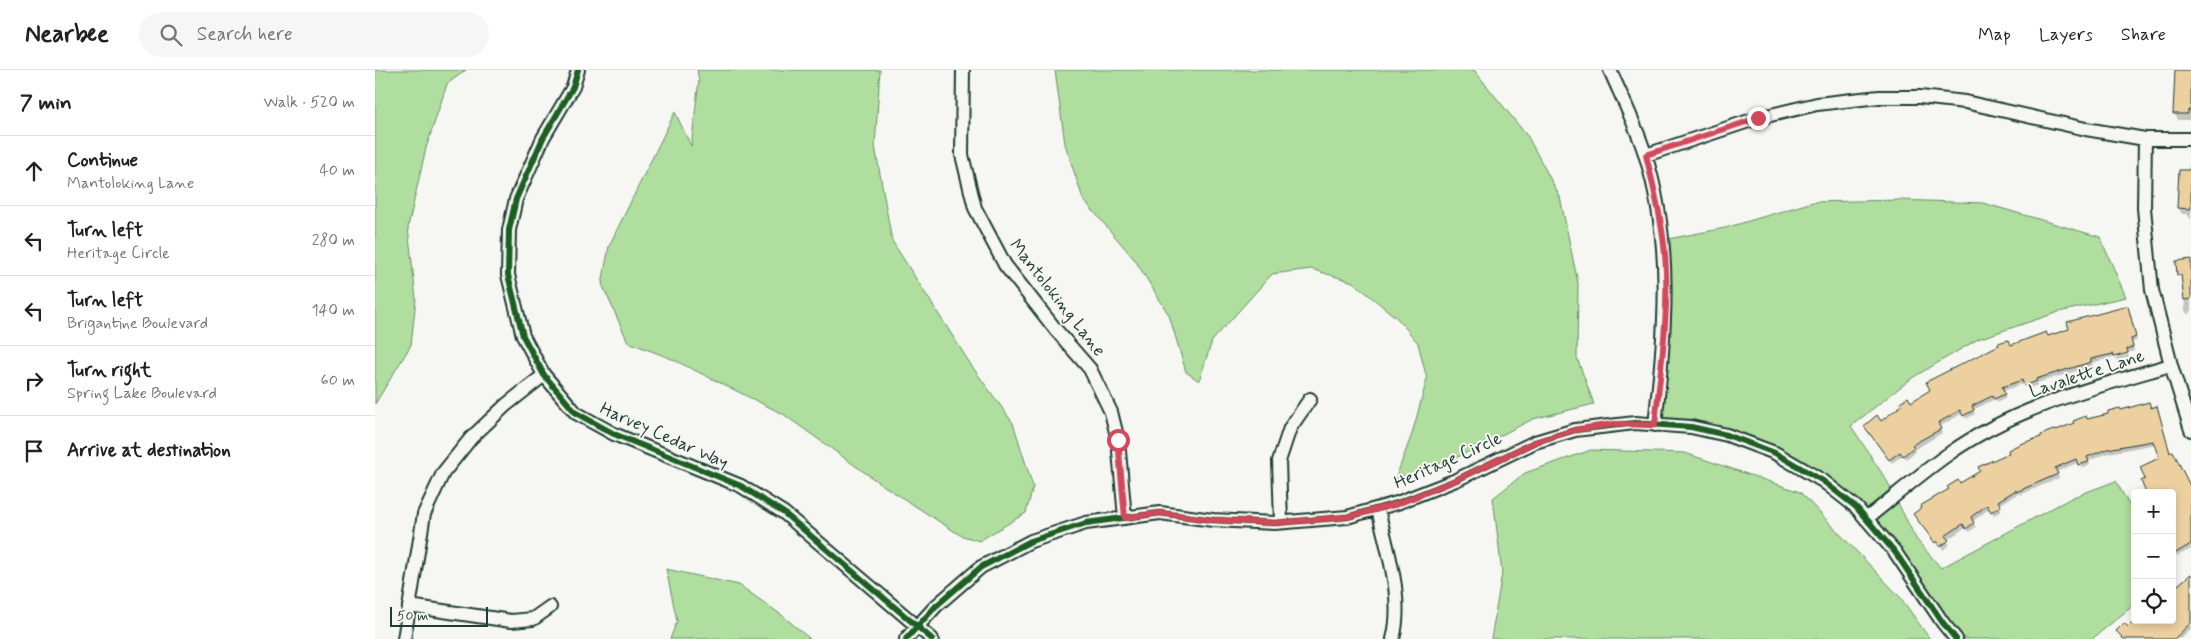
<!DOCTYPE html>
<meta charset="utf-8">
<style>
:root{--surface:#fff;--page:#f6f6f6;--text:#202124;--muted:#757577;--line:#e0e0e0}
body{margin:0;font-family:Mynerve,sans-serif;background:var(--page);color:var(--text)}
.controls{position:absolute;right:15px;bottom:15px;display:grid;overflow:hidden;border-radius:5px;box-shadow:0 2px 8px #0003}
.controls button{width:45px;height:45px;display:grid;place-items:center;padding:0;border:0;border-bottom:1px solid var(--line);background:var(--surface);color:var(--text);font:25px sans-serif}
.scale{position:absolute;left:15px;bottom:12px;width:98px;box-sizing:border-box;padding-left:5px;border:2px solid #1f3d34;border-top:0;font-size:14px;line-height:18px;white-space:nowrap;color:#1f3d34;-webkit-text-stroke:4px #f6f6f2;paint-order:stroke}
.stop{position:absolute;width:15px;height:15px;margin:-11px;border:4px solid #d1495b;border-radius:50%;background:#fff}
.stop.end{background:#d1495b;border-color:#fff;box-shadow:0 1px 5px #0008}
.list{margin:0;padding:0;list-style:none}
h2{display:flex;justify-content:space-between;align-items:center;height:65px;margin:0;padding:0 20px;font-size:21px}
h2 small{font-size:16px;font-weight:400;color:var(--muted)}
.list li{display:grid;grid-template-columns:32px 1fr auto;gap:15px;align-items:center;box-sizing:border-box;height:70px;padding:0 20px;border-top:1px solid var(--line)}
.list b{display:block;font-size:19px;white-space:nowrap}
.list p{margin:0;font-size:16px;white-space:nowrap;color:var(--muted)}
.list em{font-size:16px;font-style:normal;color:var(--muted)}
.icon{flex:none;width:28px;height:28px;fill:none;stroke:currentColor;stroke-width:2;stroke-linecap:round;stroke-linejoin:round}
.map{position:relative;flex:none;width:1816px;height:569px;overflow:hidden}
header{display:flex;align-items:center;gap:30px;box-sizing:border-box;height:70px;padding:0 25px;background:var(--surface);border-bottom:1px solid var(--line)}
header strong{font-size:24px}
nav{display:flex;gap:28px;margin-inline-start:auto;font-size:18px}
.search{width:350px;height:45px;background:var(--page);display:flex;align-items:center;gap:12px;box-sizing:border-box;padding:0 18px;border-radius:28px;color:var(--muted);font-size:19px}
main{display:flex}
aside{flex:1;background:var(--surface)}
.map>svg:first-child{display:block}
</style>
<header>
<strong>Nearbee</strong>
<div class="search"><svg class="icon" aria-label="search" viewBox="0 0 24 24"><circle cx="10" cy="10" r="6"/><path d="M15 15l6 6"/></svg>Search here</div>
<nav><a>Map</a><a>Layers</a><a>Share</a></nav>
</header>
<main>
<aside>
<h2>7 min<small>Walk · 520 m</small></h2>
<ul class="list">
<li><svg class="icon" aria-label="ahead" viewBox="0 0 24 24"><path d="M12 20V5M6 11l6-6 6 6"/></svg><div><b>Continue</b><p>Mantoloking Lane</p></div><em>40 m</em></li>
<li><svg class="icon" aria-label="left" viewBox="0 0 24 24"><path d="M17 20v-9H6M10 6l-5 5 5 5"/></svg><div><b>Turn left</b><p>Heritage Circle</p></div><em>280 m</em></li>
<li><svg class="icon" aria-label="left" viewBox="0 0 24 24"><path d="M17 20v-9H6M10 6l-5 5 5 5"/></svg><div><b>Turn left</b><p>Brigantine Boulevard</p></div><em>140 m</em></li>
<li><svg class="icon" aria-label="right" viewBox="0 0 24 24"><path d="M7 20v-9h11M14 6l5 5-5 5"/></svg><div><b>Turn right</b><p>Spring Lake Boulevard</p></div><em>60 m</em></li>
<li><svg class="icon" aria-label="arrive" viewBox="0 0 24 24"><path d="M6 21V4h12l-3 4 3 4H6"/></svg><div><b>Arrive at destination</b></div></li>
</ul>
</aside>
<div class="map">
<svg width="1816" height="569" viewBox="0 0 1816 569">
<rect width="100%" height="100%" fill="#f6f6f2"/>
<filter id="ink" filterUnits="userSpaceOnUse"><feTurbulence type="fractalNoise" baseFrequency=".02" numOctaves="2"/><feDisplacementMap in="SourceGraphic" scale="10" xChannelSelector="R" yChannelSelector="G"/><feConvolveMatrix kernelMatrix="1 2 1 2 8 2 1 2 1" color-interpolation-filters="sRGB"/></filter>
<g filter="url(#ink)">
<!-- green -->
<path fill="#afde9e" stroke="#678e69" d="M0 0H91L72 14 51 78 33 157 41 229 36 275 0 334Z
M322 0H505L500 76 517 171 596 295 638 353 658 417 651 443 604 471 585 465 503 412 408 344 297 289 253 272 227 214 234 176 300 42 316 76 324 10Z
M680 0H1099L1153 67 1185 127 1203 213 1202 288 1219 334 1158 349 1085 386 1020 410 1037 364 1052 309 1043 273 1023 249 978 212 936 199 897 204 837 271 824 311 811 302 794 245 760 190 708 129 690 74Z
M1524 130 1608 133 1725 167 1751 227 1684 242 1603 269 1537 308 1476 356 1512 411 1541 469 1566 498 1698 427 1741 411 1760 446V534L1717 569H1581L1520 482 1448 411 1352 365 1280 355 1288 170 1350 158 1438 132Z
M1216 380 1310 383 1425 422 1525 527 1555 569H1116L1127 503 1118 428 1150 403Z
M291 499 364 515 408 546 435 569H295L302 551Z"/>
<!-- shadow -->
<path fill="#0003" d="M1801 0H1816L1815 50H1803L1800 44Z
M1813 97H1816V150L1812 144H1807L1803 138Z
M1816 190V243L1812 244 1810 240 1808 208 1804 205Z
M1752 237 1762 271 1757 272 1759 281 1717 293 1718 296 1662 313 1663 315 1653 319 1650 313 1628 321 1631 328 1622 332 1620 329 1598 340 1600 344 1591 349 1588 343 1564 357 1567 363 1539 380 1540 382 1531 389 1528 385 1517 393 1493 360 1636 276 1673 267Z
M1753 284 1754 287 1742 290 1741 288Z
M1774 334 1795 384 1816 422V479L1802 486 1797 477V423L1772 410 1785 389 1781 374 1734 383 1713 391 1715 395 1707 399 1704 392 1681 402 1684 408 1645 425 1644 423 1624 435 1627 441 1619 445 1615 438 1597 452 1601 457 1594 462 1591 457 1572 470 1575 475 1568 480 1565 474 1563 476 1542 448 1585 415 1636 383 1635 381 1678 361 1679 363 1712 351Z
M1816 506V559L1807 568 1745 569 1747 567 1743 561 1797 550Z"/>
<!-- building -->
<path fill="#ecd0a0" stroke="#1f3d34" d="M1800 0H1816V40H1813V44H1798Z
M1804 100H1816V139L1802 138Z
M1816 189V229L1809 230 1806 205H1802L1801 191Z
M1753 236 1761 267 1756 269 1758 277 1752 279 1753 283 1739 287 1738 284 1716 289V292L1661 309 1662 311 1649 316 1647 310 1627 317 1630 324 1619 329 1617 326 1597 336 1599 340 1588 346 1585 340 1563 353 1566 359 1537 375 1539 377 1528 386 1525 382 1514 390 1489 356 1502 345 1506 351 1527 335 1525 332 1533 327 1536 332 1555 320 1551 312 1624 275 1623 273 1634 270 1636 275 1671 262 1673 266 1694 259 1692 252Z
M1774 332 1776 338 1782 336 1795 383 1798 381 1816 418V474L1797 485V423H1771L1766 411 1770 409 1765 397 1784 388 1778 371 1732 379 1712 387 1714 392 1703 395 1701 389 1680 398 1683 404 1641 422V420L1623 431 1626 436 1616 442 1612 435 1596 447 1599 453 1591 459 1588 454 1570 466 1574 470 1565 477 1562 471 1560 473 1538 444 1546 438 1545 436 1574 419 1572 417 1583 410 1585 413 1605 401 1603 397 1634 383 1633 380 1645 374 1666 367V365L1678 360 1679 361 1699 353 1698 351 1711 346 1712 349 1733 344V341L1745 338 1746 340Z
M1816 504V553L1799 569H1749L1741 561 1749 553 1753 557 1760 550H1797V520Z"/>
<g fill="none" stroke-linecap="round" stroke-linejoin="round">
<defs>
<path id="minor" d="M203 0 198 17 168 68 141 129 134 160 133 205 148 266 169 305 201 343 239 364 366 416 409 443 557 569
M588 0 587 85 600 138 630 195 681 260 715 299 736 342 743 370 750 448
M1235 0C1247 28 1261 55 1270 84 1299 176 1290 261 1280 355
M1770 69 1769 138 1777 220 1796 295 1816 360
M1271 85 1383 48 1442 34 1504 27H1545L1590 32 1711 59 1770 69H1816
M1003 439C1012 480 1029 527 1018 569
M1491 449C1519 427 1546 403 1575 383 1640 337 1720 317 1796 295
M906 452 904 391 915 358 935 329
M34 536 136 551 158 549 175 537
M29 569 49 444 68 403 96 368 131 335 169 305
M531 569 561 536 606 497 656 471 711 453 785 443 838 450 900 453 972 447 1022 433 1081 410 1160 372 1200 360 1260 353 1316 357 1352 365 1400 383 1448 411 1481 437 1520 482 1568 553 1581 569"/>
</defs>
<!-- minor casing -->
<use href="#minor" stroke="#1f3d34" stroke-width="16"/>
<!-- minor -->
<use href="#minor" stroke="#f6f6f2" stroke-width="12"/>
<defs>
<path id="cycleway" d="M203 0 198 17 168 68 141 129 134 160 133 205 148 266 169 305 201 343 239 364 366 416 409 443 557 569
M531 569 561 536 606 497 656 471 711 453 785 443 838 450 900 453 972 447 1022 433 1081 410 1160 372 1200 360 1260 353 1316 357 1352 365 1400 383 1448 411 1481 437 1520 482 1568 553 1581 569"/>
</defs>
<!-- cycleway casing -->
<use href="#cycleway" stroke="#f6f6f2" stroke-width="9"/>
<!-- cycleway -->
<use href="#cycleway" stroke="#1b5e20" stroke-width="6"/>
</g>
</g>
<g fill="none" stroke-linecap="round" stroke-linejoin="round" filter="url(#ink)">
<!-- route -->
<path stroke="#d1495b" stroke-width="6" d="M743 370 750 448 785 443 838 450 900 453 972 447 1022 434 1081 410 1160 372 1200 360 1239 354 1280 355C1285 304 1293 252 1291 202 1290 162 1280 123 1271 85L1383 48"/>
</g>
<g text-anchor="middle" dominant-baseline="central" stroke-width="4" stroke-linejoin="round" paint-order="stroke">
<!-- street labels -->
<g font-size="18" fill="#1f3d34" stroke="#f6f6f2">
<text transform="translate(682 228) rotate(52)">Mantoloking Lane</text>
<text transform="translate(1712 304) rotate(-18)">Lavalette Lane</text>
<text transform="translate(289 366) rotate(24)">Harvey Cedar Way</text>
<text transform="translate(1073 391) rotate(-24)">Heritage Circle</text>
</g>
</g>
</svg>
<div class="controls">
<button>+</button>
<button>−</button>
<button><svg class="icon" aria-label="locate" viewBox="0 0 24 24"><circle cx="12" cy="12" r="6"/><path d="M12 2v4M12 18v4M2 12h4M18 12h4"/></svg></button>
</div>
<div class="scale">50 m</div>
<div class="stop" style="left:743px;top:370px"></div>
<div class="stop end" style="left:1383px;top:48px"></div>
</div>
</main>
